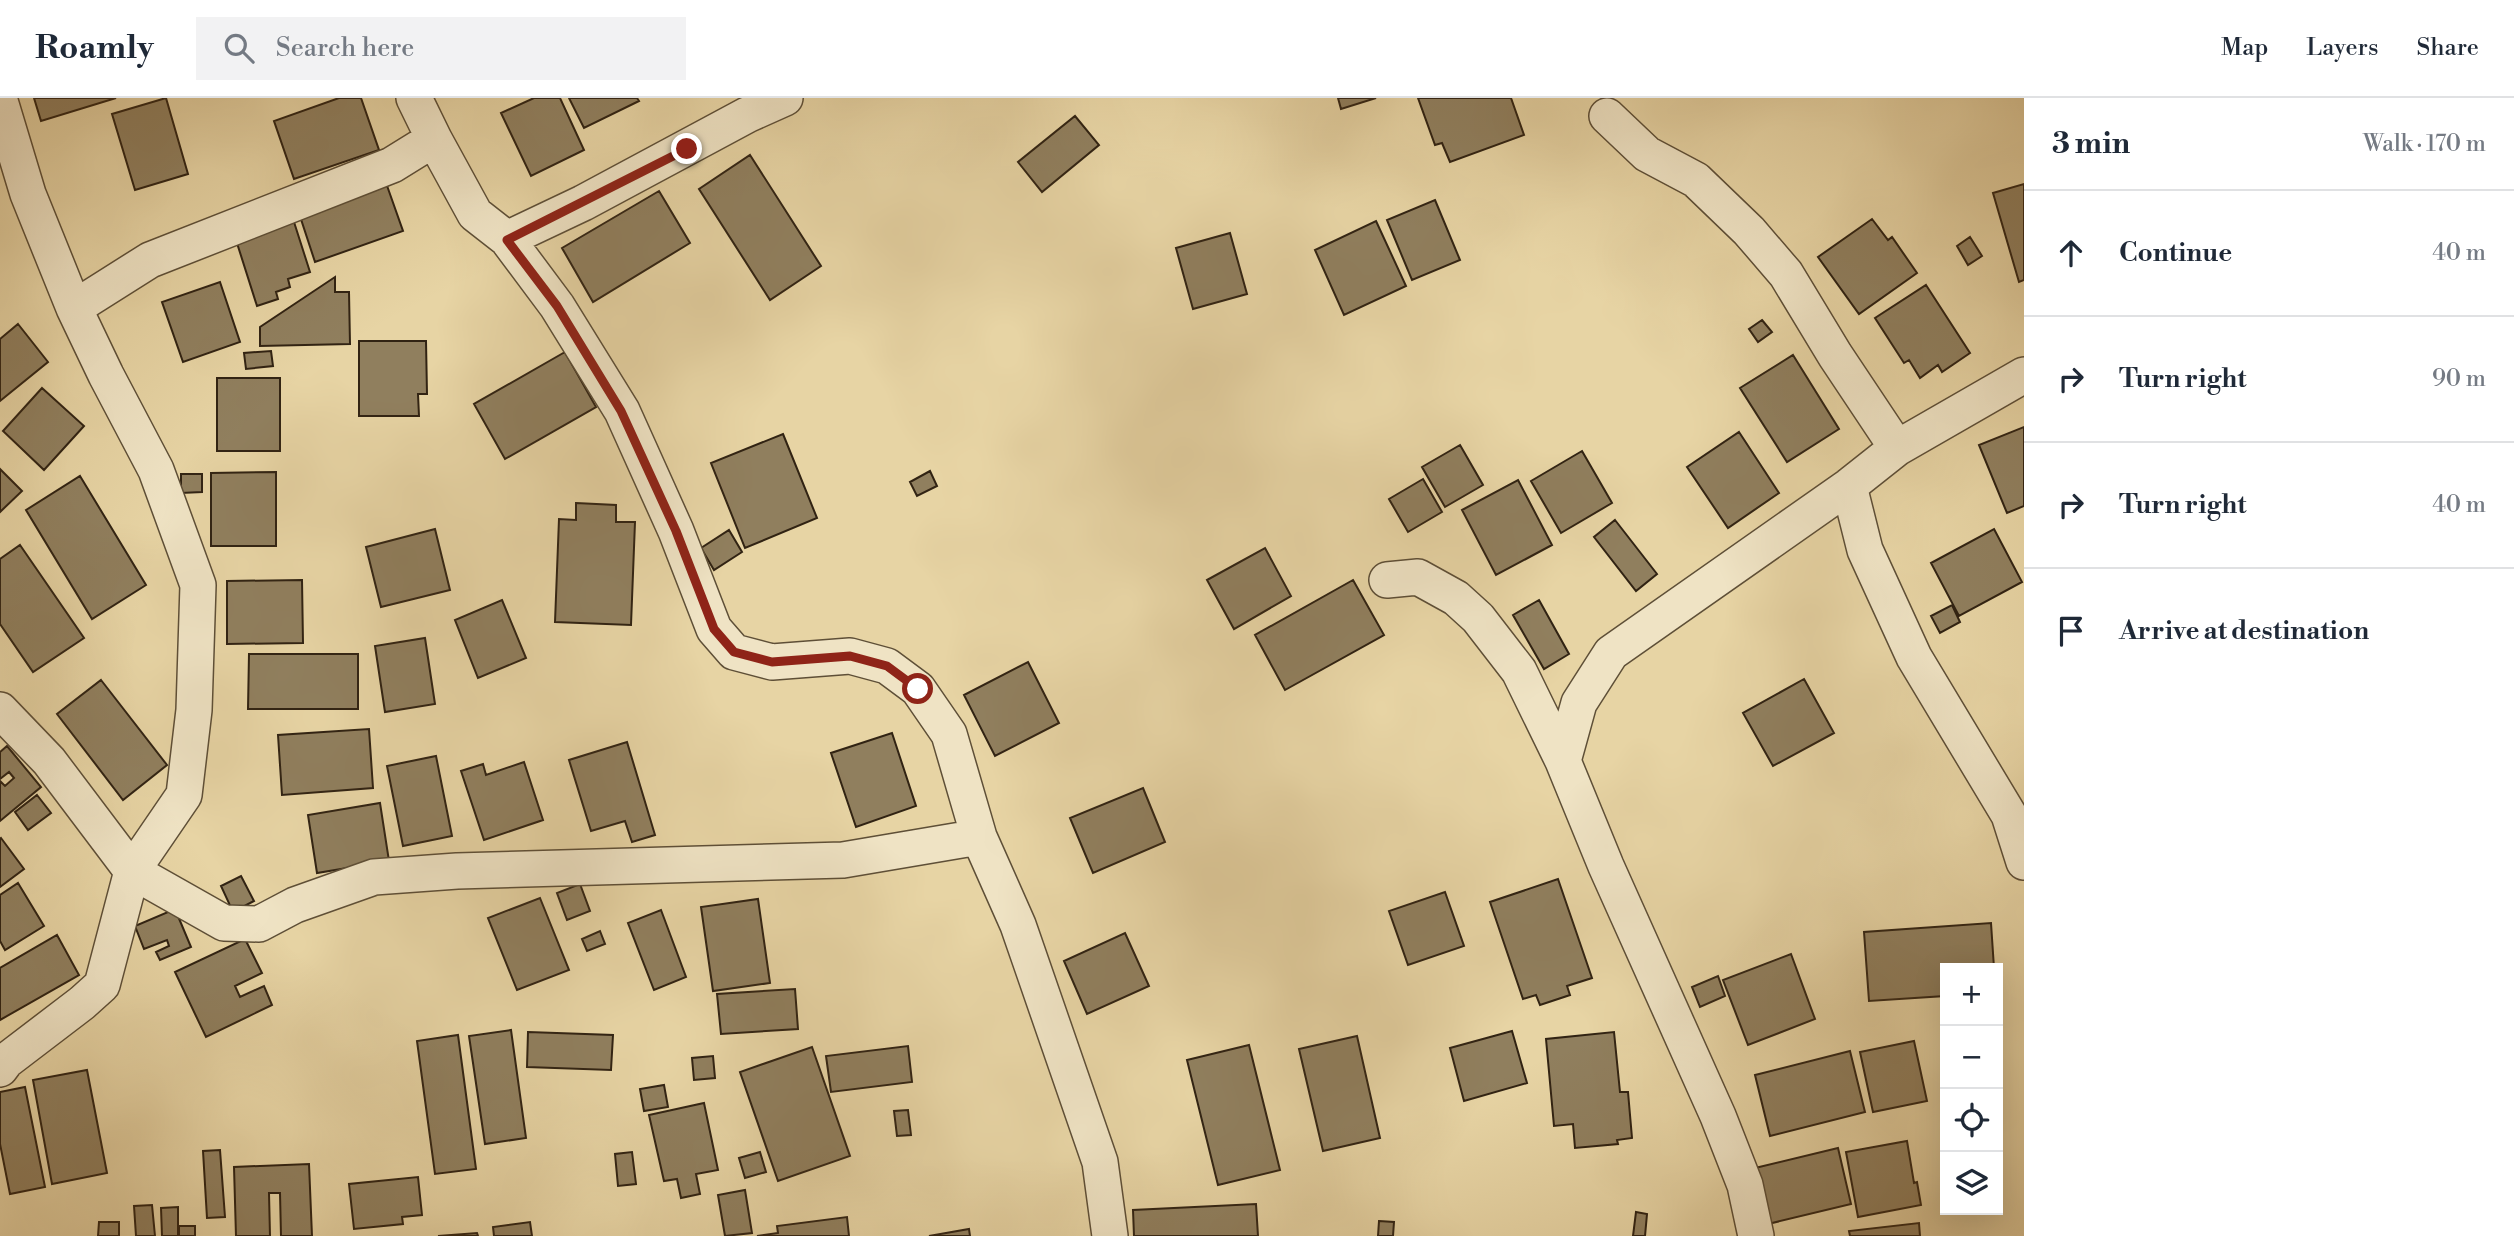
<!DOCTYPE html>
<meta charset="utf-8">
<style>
:root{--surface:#fff;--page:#f2f2f3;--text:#1f2937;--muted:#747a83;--line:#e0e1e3}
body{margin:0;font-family:"Libre Bodoni",serif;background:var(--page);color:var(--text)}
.controls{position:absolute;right:21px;bottom:21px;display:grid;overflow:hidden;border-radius:0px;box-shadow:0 7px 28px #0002}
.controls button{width:63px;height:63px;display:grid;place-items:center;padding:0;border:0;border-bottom:2px solid var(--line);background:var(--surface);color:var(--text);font:35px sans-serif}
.stop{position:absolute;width:21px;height:21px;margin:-16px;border:5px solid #8f2418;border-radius:50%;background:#fff}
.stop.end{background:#8f2418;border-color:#fff;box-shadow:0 2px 7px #0008}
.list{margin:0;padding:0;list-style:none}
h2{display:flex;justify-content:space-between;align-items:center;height:91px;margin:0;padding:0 28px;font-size:30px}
h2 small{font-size:23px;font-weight:400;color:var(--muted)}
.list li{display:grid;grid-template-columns:46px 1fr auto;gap:21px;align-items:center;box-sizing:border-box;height:126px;padding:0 28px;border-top:2px solid var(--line)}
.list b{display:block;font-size:26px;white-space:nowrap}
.list em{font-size:23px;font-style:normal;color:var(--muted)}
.icon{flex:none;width:38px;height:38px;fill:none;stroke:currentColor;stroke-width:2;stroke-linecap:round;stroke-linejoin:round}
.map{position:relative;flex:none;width:2024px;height:1138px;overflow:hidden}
header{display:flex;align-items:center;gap:42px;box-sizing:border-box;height:98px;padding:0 35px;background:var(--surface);border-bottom:2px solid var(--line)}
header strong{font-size:33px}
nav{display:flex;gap:38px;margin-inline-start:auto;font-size:24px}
.search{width:490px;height:63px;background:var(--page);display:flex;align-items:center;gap:18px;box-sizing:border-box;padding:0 24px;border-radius:0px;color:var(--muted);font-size:26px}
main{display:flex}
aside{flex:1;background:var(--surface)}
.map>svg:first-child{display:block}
</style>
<header>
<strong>Roamly</strong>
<div class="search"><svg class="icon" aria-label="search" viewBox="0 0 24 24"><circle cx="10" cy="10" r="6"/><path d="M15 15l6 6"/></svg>Search here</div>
<nav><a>Map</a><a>Layers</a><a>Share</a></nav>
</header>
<main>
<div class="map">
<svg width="2024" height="1138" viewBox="0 0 2024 1138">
<rect width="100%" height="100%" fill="#e7d4a4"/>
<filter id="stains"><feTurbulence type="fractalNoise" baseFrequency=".00286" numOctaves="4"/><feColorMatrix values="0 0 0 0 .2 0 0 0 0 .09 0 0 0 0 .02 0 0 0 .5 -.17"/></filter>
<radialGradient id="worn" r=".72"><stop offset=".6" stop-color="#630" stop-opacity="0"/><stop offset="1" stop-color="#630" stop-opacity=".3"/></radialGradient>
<!-- building -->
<path fill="#907f5e" stroke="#312313" stroke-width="2" d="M34 0H116L41 23Z
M166 0 188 76 135 92 112 16Z
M339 0H361L379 52 294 81 274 23Z
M534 0H560L584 52 531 78 501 15Z
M569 0H637L639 3 584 30Z
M1338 0H1376L1341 11Z
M1418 0H1511L1524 37 1450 64 1442 45 1435 47Z
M1075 18 1099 47 1042 94 1018 64Z
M750 57 821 168 770 202 699 91Z
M385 82 403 133 315 164 298 112Z
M2024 86V182L2019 184 1993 95Z
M659 93 690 145 593 204 562 150Z
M1435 102 1460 162 1412 182 1387 122Z
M1872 121 1888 142 1892 139 1917 175 1859 216 1818 159Z
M1376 123 1406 188 1344 217 1315 152Z
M294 124 310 174 288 181 290 189 276 194 278 201 257 208 236 142Z
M1230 135 1247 196 1193 211 1176 150Z
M1970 139 1982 158 1968 167 1957 148Z
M335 179V194H349L350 246 260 248V229Z
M220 184 240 244 183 264 162 204Z
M1926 187 1970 255 1942 274 1938 267 1920 280 1909 262 1904 265 1875 220Z
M1762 222 1772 234 1758 244 1749 231Z
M18 226 48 264 0 303V241Z
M359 243H426L427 296H418L419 318H359Z
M271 253 273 268 246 271 244 255Z
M565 254 596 309 505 361 474 306Z
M1793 257 1839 331 1787 364 1740 290Z
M217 280H280V353H217Z
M42 290 84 328 44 372 3 333Z
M2024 329V408L2007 415 1979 347Z
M1739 334 1779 395 1728 430 1687 369Z
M783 336 817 420 745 450 711 365Z
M1460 347 1483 387 1445 409 1422 369Z
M1582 353 1612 405 1561 435 1531 383Z
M0 371 22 393 0 414Z
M930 373 937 388 917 398 910 384Z
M276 374V448H211V375Z
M181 376H202V394L181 395Z
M80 378 146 487 92 521 26 412Z
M1423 381 1442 414 1408 434 1389 401Z
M1518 382 1552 447 1496 477 1462 412Z
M576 405 616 407V424H635L631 527 555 524 559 421 576 422Z
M1615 422 1657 476 1636 493 1594 439Z
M435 431 450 492 381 509 366 449Z
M1994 431 2022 484 1959 518 1931 465Z
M729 432 742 454 714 472 701 450Z
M20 447 84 540 33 574 0 526V461Z
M1265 450 1291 498 1234 531 1207 482Z
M302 482 303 545 227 546V483Z
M1353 482 1384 537 1285 592 1255 537Z
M502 502 526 560 478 580 455 522Z
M1539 502 1569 556 1544 571 1513 517Z
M1952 507 1960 524 1940 535 1931 518Z
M425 540 435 606 385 614 375 548Z
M249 556H358V611H248Z
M1028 564 1059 625 995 658 964 597Z
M1804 581 1834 635 1773 668 1743 615Z
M101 582 167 667 123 702 57 616Z
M369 631 373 690 282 697 278 637Z
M892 635 916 708 856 729 831 655Z
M627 644 655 737 632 744 625 723 591 733 569 662Z
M7 648 41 689 0 723V683L5 688 14 680 9 674 0 681V654Z
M436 658 452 738 403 748 387 668Z
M524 664 543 722 484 742 461 673 483 666 486 677Z
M1143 690 1165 744 1093 775 1070 720Z
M37 697 51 715 28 732 15 714Z
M380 705 389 763 317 775 308 717Z
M1 740 24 771 0 789V741Z
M241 778 254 803 233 814 221 788Z
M1558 781 1592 880 1567 888 1570 897 1540 907 1536 897 1523 901 1490 804Z
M18 785 44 828 5 852 0 843V797Z
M580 786 590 813 567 822 557 795Z
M1445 794 1464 848 1408 867 1389 813Z
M540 800 569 872 517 892 488 820Z
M758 801 770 885 713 893 701 809Z
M175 811 191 849 160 862 156 854 169 848 167 842 144 851 135 828Z
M661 812 686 879 654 892 628 825Z
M1991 825 1994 870H1945V898L1869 903 1864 834Z
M600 833 605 846 587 853 582 841Z
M1125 835 1149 888 1087 916 1064 863Z
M57 837 79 877 0 922V870Z
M245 841 262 875 235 888 240 899 264 888 272 907 206 939 175 874Z
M1791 856 1815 921 1748 947 1723 882Z
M1718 878 1725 898 1700 909 1692 889Z
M795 891 798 931 721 936 717 896Z
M511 932 526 1040 485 1046 469 938Z
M1512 933 1527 985 1464 1003 1450 950Z
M528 934 613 937 611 972 527 969Z
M1614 934 1620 994H1628L1632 1040 1617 1042 1618 1046 1575 1050 1573 1026 1554 1028 1546 941Z
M458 937 476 1071 435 1076 417 943Z
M1357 938 1380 1040 1323 1053 1299 951Z
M1914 943 1927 1003 1873 1014 1860 954Z
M1249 947 1280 1072 1218 1087 1187 962Z
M908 948 912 984 831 994 826 958Z
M812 949 850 1058 778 1083 740 974Z
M1850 953 1865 1014 1770 1038 1755 977Z
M713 958 715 980 694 982 692 960Z
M87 972 107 1075 52 1086 33 982Z
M664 987 668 1009 644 1013 640 991Z
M25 989 45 1089 10 1096 0 1046V994Z
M704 1005 718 1072 696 1076 700 1096 681 1100 677 1081 664 1083 649 1017Z
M908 1012 911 1037 897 1038 894 1013Z
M1907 1043 1914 1085 1917 1084 1921 1107 1858 1119 1846 1054Z
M1838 1050 1851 1106 1768 1126 1755 1070Z
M220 1052 225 1119 207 1120 203 1053Z
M632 1054 636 1086 618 1088 615 1056Z
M760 1054 766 1074 745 1080 739 1060Z
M309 1066 312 1138H281L280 1095H269L270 1138H236L234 1069Z
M418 1079 422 1117 402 1119 403 1126 354 1131 349 1086Z
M745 1092 752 1135 725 1138 718 1097Z
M1256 1106 1258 1138H1134L1133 1112Z
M152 1107 155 1138H136L134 1108Z
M178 1109V1138H162L161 1110Z
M1636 1114 1647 1116 1645 1138H1633Z
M847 1119 849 1138H757L778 1135 777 1128Z
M1379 1123 1394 1124 1393 1138H1378Z
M99 1124H119V1138H98Z
M530 1124 532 1138H494L493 1129Z
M1919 1125 1920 1138H1850L1849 1133Z
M179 1128H195V1138H179Z
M969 1131 970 1138H929Z
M477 1135 478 1138H438Z"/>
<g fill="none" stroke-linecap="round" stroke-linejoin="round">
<defs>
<path id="minor" d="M414 0 434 41
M0 3 28 96 74 210 106 277 156 372 198 487 194 612 184 697 132 773 102 887 82 905 6 963 0 971
M1607 18 1647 56 1696 82 1749 133 1786 176 1835 257 1897 350
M507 141 583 105 747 17 785 0
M74 210 150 162 392 67 434 41 475 116 507 141 557 208 622 313 676 433 714 531 734 554 772 564 850 558 887 568 918 591 949 636 979 739 1018 827 1100 1064 1110 1138
M1849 388 1865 452 1914 559 2009 717 2024 764
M1387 482 1418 479 1456 500 1478 520 1519 573 1563 663 1606 768 1718 1018 1745 1087 1756 1138
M0 612 49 663 132 773 224 825 259 826 295 807 374 779 457 773 843 762 979 739
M1563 663 1579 605 1611 555 1849 388 1897 350 2024 277"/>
</defs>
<!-- minor casing -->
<use href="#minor" stroke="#5e4f37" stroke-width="38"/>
<!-- minor -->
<use href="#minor" stroke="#efe3c4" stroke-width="35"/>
</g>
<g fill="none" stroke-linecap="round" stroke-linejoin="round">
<!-- route -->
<path stroke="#8f2418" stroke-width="9" d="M687 51 507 142 557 208 621 313 676 433 714 531 734 554 772 564 850 558 887 568 918 591"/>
</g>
<rect width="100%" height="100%" filter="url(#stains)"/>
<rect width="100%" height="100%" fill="url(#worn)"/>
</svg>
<div class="controls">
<button>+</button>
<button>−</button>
<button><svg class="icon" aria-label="locate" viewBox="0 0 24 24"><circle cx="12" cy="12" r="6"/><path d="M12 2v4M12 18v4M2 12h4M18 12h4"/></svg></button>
<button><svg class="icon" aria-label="layers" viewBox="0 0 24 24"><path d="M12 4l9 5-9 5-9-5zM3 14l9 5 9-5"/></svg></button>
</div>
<div class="stop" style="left:918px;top:591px"></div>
<div class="stop end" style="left:687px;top:51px"></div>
</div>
<aside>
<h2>3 min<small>Walk · 170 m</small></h2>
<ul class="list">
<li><svg class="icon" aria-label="ahead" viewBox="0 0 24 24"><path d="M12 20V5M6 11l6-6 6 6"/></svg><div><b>Continue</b></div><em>40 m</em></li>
<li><svg class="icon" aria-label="right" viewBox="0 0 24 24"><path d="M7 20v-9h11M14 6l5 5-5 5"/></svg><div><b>Turn right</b></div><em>90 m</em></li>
<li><svg class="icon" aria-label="right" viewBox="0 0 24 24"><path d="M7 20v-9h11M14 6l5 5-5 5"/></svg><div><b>Turn right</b></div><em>40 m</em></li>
<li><svg class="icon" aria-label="arrive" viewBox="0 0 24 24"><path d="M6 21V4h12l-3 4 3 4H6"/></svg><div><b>Arrive at destination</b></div></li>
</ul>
</aside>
</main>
